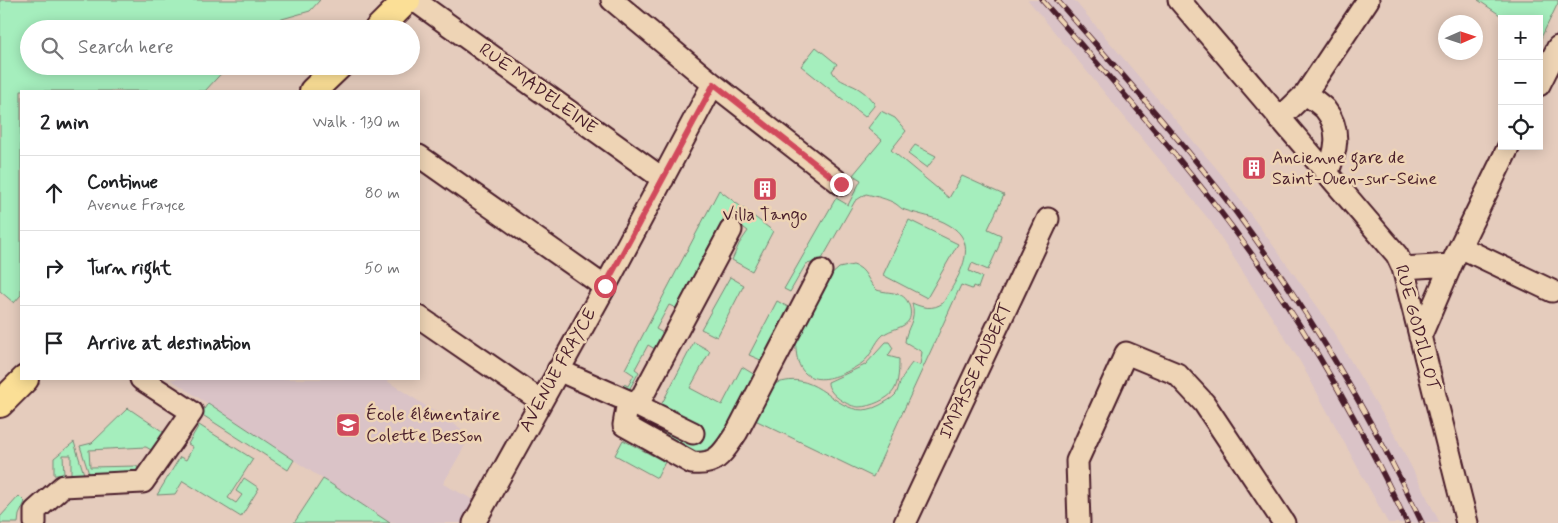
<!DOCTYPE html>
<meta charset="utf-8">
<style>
:root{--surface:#fff;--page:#f2f2f2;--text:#202124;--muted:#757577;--line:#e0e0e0}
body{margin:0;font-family:Mynerve,sans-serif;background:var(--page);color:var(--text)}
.controls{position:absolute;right:15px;top:15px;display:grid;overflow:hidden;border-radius:0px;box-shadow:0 2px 12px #0003}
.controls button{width:45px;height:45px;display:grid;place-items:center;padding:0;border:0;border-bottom:1px solid var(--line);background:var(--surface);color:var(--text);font:25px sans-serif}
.compass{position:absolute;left:1438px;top:15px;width:45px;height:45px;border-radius:50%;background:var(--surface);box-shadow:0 2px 12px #0003;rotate:87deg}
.stop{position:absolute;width:15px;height:15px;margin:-11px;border:4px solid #d1495b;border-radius:50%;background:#fff}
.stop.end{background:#d1495b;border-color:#fff;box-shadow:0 1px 5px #0008}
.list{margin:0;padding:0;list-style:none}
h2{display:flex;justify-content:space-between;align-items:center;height:65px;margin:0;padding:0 20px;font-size:21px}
h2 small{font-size:16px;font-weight:400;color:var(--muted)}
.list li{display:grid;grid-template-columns:32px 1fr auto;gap:15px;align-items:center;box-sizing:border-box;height:75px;padding:0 20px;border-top:1px solid var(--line)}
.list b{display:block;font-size:19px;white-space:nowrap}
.list p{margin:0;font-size:16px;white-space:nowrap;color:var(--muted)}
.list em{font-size:16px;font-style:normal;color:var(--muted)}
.icon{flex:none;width:28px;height:28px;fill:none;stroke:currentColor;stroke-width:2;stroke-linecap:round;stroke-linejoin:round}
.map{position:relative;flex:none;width:1558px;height:523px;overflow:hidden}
.search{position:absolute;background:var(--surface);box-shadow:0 2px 12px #0003;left:20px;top:20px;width:400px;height:55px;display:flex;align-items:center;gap:12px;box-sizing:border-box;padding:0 18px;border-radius:28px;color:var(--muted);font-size:19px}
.panel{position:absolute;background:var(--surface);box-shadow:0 2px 12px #0003;left:20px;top:90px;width:400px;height:290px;border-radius:0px}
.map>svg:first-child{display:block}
</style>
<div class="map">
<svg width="1558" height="523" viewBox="0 0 1558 523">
<rect width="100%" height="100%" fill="#e5ccbd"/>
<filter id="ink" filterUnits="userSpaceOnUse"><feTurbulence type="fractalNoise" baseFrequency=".02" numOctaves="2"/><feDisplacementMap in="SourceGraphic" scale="10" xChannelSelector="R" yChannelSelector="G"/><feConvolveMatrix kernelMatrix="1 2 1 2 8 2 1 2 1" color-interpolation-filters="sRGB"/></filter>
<g filter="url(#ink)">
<!-- built -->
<path fill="#dac3c7" d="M1028 0H1074L1222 175 1320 310 1394 433 1440 523H1388L1301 363 1211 222Z
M170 379H384L471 435 443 484 474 500 461 523H390Z"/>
<!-- green -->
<path fill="#a5eebd" stroke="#788674" d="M0 0H320L310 11 268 23 262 29H29V66H228L205 91H21V295L14 303 0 291Z
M1478 0H1558V3L1539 42V19H1506Z
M816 47 837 64 832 71C838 83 852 83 862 91 867 94 870 99 874 103V106L865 117 801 66Z
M881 111 895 118 906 131 891 150 949 198 962 176 1004 195 988 229 1001 235 999 246 988 270 972 263 969 271 982 277 978 288 973 286 972 289 961 285 873 477 753 419 773 384C781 382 791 379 800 381 830 386 846 423 880 405 885 402 892 399 896 394 898 391 898 387 900 383 903 376 907 369 912 363L920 365 922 352 905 342C906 327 917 321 912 303 923 308 933 310 943 303 956 280 983 244 949 225 936 217 920 215 905 210 901 209 899 206 896 204 888 199 875 196 866 194L855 201 822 259 817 262 806 264 790 292 784 289 836 198 848 205 861 180 853 175 882 140 868 128Z
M915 145 936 156 927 168 908 154Z
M719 190 773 231 752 271 732 260 739 244 748 231 726 214 676 308 669 305 656 329 663 333 655 349 648 345 635 369 639 372 630 388 633 390 631 394 620 393 624 384 628 386 634 375 625 369Z
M909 220 958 244 927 298 883 275Z
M853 265C867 268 867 282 877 290 889 294 904 290 909 305 911 310 911 316 909 320 905 328 890 329 883 335 874 343 872 356 862 363 829 385 793 390 796 338L829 277 839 268Z
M730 277 744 285 717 337 701 329Z
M777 301 790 308 763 361 749 355Z
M694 342 710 351 690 388 722 405 742 367 755 375C744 397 722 462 689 450 672 444 656 432 641 424L645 416 659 409Z
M886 342H889L893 348 888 356 899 359C899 368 899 382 894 390 889 399 870 407 859 407 849 407 827 394 828 382L865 365Z
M208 403 294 460 288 470 201 414Z
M128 408 165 433 153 451 146 447 89 450 90 467 137 466 138 470 137 473 89 474 80 446 92 443Z
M199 425 253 459 228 498 236 503 242 495 236 491 244 478 259 488 241 517 183 481 175 494 157 495 180 457 186 460 193 447 188 444Z
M623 440 665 462 657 478 615 455Z
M74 442 84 474 71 475V455H63L64 475H54V458Z
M323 479 328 482 390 523H294Z
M19 496 25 502 19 515 18 523H0V517Z"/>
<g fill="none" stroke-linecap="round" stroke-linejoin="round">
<defs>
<path id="minor" d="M414 0 663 179
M612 0 713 84 841 184
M1179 0 1397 255 1403 268 1467 523
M1539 85 1558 47
M1306 93C1312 99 1319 103 1325 109 1342 130 1336 152 1327 174
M1279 119 1306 93 1368 0
M419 156 605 287
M1460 247 1552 291
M1403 268 1451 265
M419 317 541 401
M1420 337 1451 265 1509 146
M558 370 628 401 693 433
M628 401 624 425 692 463C718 466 724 451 737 432L821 271
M637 406 731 230
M35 523V511L63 486 143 482 192 412 141 379
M474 523 605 287 713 84
M905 523 1048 219
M1079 523 1077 461 1126 353 1177 374 1204 403 1284 523"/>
<path id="major" d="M378 29 407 0
M313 91 339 66
M0 404 25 379"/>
</defs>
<!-- minor casing -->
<use href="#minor" stroke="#4a1f2b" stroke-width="25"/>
<!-- major casing -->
<use href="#major" stroke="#4a1f2b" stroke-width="30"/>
<!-- minor -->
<use href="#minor" stroke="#eed4b5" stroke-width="21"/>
<!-- major -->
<use href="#major" stroke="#fbdf96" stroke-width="26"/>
<defs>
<path id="rail" d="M1042 0C1111 79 1181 157 1243 242 1307 329 1361 425 1407 523
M1057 0C1117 69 1180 138 1235 211 1307 308 1370 414 1422 523"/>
</defs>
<!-- rail casing -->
<use href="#rail" stroke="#4a1f2b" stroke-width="5.5"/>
<!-- rail -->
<use href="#rail" stroke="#eed4b5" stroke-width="4" stroke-dasharray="11" stroke-linecap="butt"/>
</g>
</g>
<g fill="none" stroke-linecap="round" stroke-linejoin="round" filter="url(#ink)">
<!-- route -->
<path stroke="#d1495b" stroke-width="6" d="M605 286 714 84 841 184"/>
</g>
<!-- icons -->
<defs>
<symbol id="building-square" viewBox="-11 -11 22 22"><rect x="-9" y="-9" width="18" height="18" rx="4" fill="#d1495b" stroke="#eed4b5"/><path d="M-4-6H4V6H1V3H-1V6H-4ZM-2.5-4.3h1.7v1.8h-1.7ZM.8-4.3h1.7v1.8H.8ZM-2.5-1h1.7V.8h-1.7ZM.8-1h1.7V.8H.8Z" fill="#fff"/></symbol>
<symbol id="school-square" viewBox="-11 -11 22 22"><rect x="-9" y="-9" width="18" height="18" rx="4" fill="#d1495b" stroke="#eed4b5"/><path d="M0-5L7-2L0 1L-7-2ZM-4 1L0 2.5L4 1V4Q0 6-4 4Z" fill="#fff"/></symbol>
</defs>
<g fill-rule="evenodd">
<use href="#building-square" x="1240" y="154" width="28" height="28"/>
<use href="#building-square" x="751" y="175" width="28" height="28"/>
<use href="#school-square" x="334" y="411" width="28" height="28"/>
</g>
<g text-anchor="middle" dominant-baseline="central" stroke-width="5" stroke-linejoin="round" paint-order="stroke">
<!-- street labels -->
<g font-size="18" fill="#4a1f2b" stroke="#eed4b5">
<text transform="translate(538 89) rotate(36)">RUE MADELEINE</text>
<text transform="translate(1417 328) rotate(75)">RUE GODILLOT</text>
<text transform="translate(558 370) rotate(-61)">AVENUE FRAYCE</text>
<text transform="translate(976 371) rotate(-65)">IMPASSE AUBERT</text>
</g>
<!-- poi labels -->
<g font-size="18" fill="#4a1f2b" stroke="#eed4b5" text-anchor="start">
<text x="1272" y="158">Ancienne gare de<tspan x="1272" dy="21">Saint-Ouen-sur-Seine</tspan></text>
<text x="765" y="215" text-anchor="middle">Villa Tango</text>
<text x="366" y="415">École élémentaire<tspan x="366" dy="21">Colette Besson</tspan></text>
</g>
</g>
</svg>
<div class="controls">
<button>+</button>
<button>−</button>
<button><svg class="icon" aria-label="locate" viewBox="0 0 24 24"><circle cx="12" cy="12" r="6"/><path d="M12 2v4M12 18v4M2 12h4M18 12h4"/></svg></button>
</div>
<svg class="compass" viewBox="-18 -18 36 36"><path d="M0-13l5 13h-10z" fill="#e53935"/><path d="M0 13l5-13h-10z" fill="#757577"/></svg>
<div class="stop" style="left:605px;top:286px"></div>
<div class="stop end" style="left:841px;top:184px"></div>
<div class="search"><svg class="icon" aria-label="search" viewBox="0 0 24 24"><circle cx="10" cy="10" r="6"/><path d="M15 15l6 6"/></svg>Search here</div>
<section class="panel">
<h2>2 min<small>Walk · 130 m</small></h2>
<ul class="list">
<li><svg class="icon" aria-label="ahead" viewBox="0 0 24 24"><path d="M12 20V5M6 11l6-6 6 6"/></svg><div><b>Continue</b><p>Avenue Frayce</p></div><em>80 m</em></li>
<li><svg class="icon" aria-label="right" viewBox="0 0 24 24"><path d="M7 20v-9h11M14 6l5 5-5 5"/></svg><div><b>Turn right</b></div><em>50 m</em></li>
<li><svg class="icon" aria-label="arrive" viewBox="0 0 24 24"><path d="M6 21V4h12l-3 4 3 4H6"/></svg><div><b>Arrive at destination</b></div></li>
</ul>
</section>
</div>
